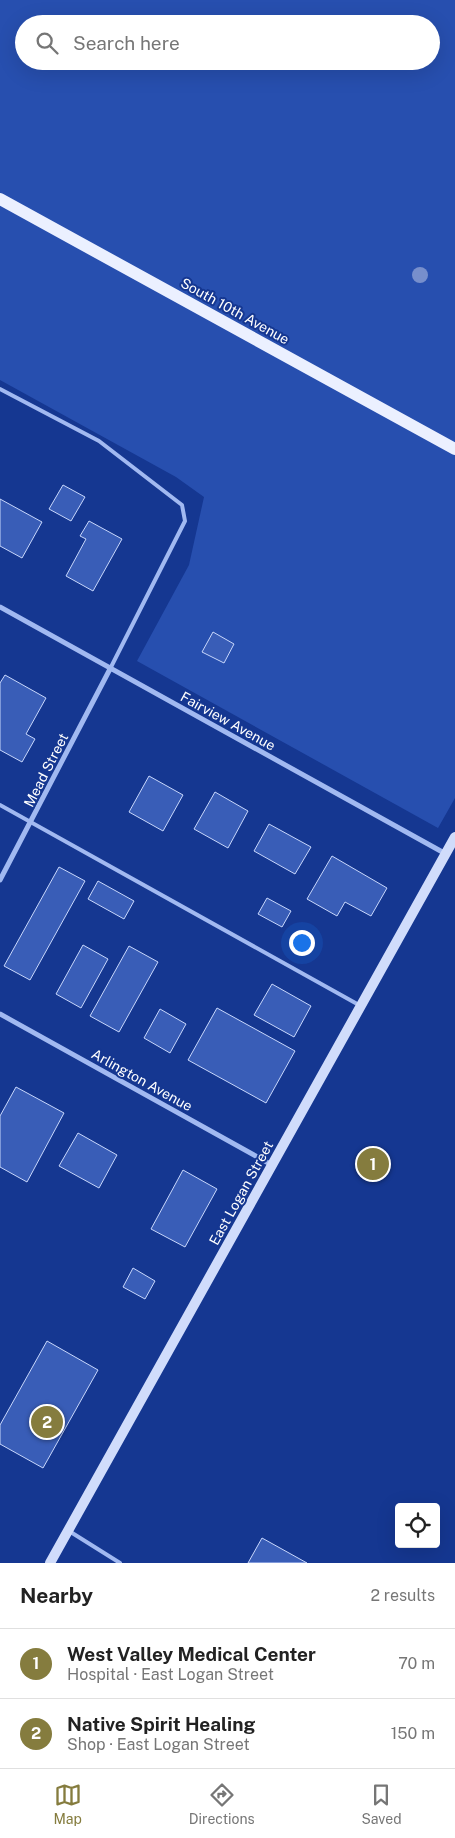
<!DOCTYPE html>
<meta charset="utf-8">
<style>
:root{--surface:#fff;--page:#f6f6f6;--text:#222;--muted:#767676;--line:#e0e0e0;--accent:#857c3e}
body{margin:0;font-family:"Public Sans",sans-serif;background:var(--page);color:var(--text)}
.controls{position:absolute;right:15px;bottom:15px;display:grid;overflow:hidden;border-radius:5px;box-shadow:0 5px 20px #0002}
.controls button{width:45px;height:45px;display:grid;place-items:center;padding:0;border:0;border-bottom:1px solid var(--line);background:var(--surface);color:var(--text);font:25px sans-serif}
.you{position:absolute;left:301px;top:942px;width:18px;height:18px;margin:-12px;border:4px solid #fff;border-radius:50%;background:#1a73e8;box-shadow:0 0 0 8px #1a73e833}
.badge{display:grid;place-items:center;width:32px;height:32px;border-radius:50%;background:var(--accent);color:#fff;font-size:16px;font-weight:700}
.pin{position:absolute;translate:-50% -50%;border:2px solid #fff;box-shadow:0 1px 5px #0006}
.list{margin:0;padding:0;list-style:none}
h2{display:flex;justify-content:space-between;align-items:center;height:65px;margin:0;padding:0 20px;font-size:21px}
h2 small{font-size:16px;font-weight:400;color:var(--muted)}
.list li{display:grid;grid-template-columns:32px 1fr auto;gap:15px;align-items:center;box-sizing:border-box;height:70px;padding:0 20px;border-top:1px solid var(--line)}
.list b{display:block;font-size:19px;white-space:nowrap}
.list p{margin:0;font-size:16px;white-space:nowrap;color:var(--muted)}
.list em{font-size:16px;font-style:normal;color:var(--muted)}
.icon{flex:none;width:28px;height:28px;fill:none;stroke:currentColor;stroke-width:2;stroke-linecap:round;stroke-linejoin:round}
.map{position:relative;flex:none;width:455px;height:1563px;overflow:hidden}
.search{position:absolute;background:var(--surface);box-shadow:0 5px 20px #0002;left:15px;right:15px;top:15px;height:55px;display:flex;align-items:center;gap:12px;box-sizing:border-box;padding:0 18px;border-radius:28px;color:var(--muted);font-size:19px}
.sheet{height:205px;background:var(--surface)}
nav{display:flex;justify-content:space-around;align-items:center;box-sizing:border-box;height:70px;border-top:1px solid var(--line);background:var(--surface);font-size:14px;color:var(--muted)}
nav a{display:grid;justify-items:center;gap:2px}
nav .on{color:var(--accent)}
.map>svg:first-child{display:block}
</style>
<div class="map">
<svg width="455" height="1563" viewBox="0 0 455 1563">
<rect width="100%" height="100%" fill="#153791"/>
<!-- green -->
<path fill="#274faf" fill-rule="evenodd" d="M0 0H455V798L438 828 137 661 189 565 204 497 176 477 0 380ZM24 24H431V61H24Z"/>
<!-- building -->
<path fill="#395db7" stroke="#c8d7fc" d="M63 485 85 497 71 521 49 509Z
M0 499 42 522 22 558 0 546Z
M89 521 122 539 93 591 66 576 86 539 80 536Z
M213 632 234 644 224 663 202 652Z
M5 675 46 698 26 734 35 739 22 762 0 750V683Z
M149 776 183 795 163 831 129 812Z
M215 792 248 811 228 848 194 829Z
M269 824 311 847 295 874 254 851Z
M332 856 387 888 371 916 345 902 337 916 307 899Z
M59 867 85 881 30 980 4 966Z
M98 881 134 901 124 919 88 899Z
M267 898 291 911 282 927 258 914Z
M83 945 108 959 81 1008 56 994Z
M129 946 158 962 119 1032 90 1016Z
M272 984 311 1006 294 1037 254 1015Z
M217 1008 295 1051 266 1103 188 1060Z
M160 1009 186 1024 170 1053 144 1038Z
M16 1087 64 1113 27 1182 0 1167V1116Z
M78 1133 117 1155 99 1188 59 1166Z
M183 1170 217 1189 185 1247 151 1229Z
M133 1268 155 1281 145 1299 123 1287Z
M47 1341 98 1370 43 1468 0 1444V1425Z
M262 1538 307 1563H248Z"/>
<g fill="none" stroke-linecap="round" stroke-linejoin="round">
<!-- lane -->
<path stroke="#a1b9f1" stroke-width="4" d="M0 389 99 441 182 505 185 521 110 669
M0 805 359 1005
M69 1531 120 1563"/>
<!-- street -->
<path stroke="#a1b9f1" stroke-width="5" d="M0 607 446 854
M0 880 110 669
M0 1014 272 1165"/>
<!-- secondary -->
<path stroke="#d0dcfb" stroke-width="10" d="M50 1563 455 837"/>
<!-- primary -->
<path stroke="#ebf0ff" stroke-width="12" d="M0 199 455 449"/>
</g>
<!-- trees -->
<circle fill="#778fcc" cx="420" cy="275" r="8"/>
<g text-anchor="middle" dominant-baseline="central" stroke-width="4" stroke-linejoin="round" paint-order="stroke">
<!-- street labels -->
<g font-size="14" fill="#fff" stroke="#153791">
<text transform="translate(235 311) rotate(29)">South 10th Avenue</text>
<text transform="translate(228 721) rotate(29)">Fairview Avenue</text>
<text transform="translate(46 770) rotate(-63)">Mead Street</text>
<text transform="translate(142 1080) rotate(29)">Arlington Avenue</text>
<text transform="translate(241 1193) rotate(-61)">East Logan Street</text>
</g>
</g>
</svg>
<div class="controls">
<button><svg class="icon" aria-label="locate" viewBox="0 0 24 24"><circle cx="12" cy="12" r="6"/><path d="M12 2v4M12 18v4M2 12h4M18 12h4"/></svg></button>
</div>
<div class="you"></div>
<div class="pin badge" style="left:373px;top:1164px">1</div>
<div class="pin badge" style="left:47px;top:1422px">2</div>
<div class="search"><svg class="icon" aria-label="search" viewBox="0 0 24 24"><circle cx="10" cy="10" r="6"/><path d="M15 15l6 6"/></svg>Search here</div>
</div>
<section class="sheet">
<h2>Nearby<small>2 results</small></h2>
<ul class="list">
<li><span class="badge">1</span><div><b>West Valley Medical Center</b><p>Hospital · East Logan Street</p></div><em>70 m</em></li>
<li><span class="badge">2</span><div><b>Native Spirit Healing</b><p>Shop · East Logan Street</p></div><em>150 m</em></li>
</ul>
</section>
<nav>
<a class="on"><svg class="icon" aria-label="map" viewBox="0 0 24 24"><path d="M3 6l6-2 6 2 6-2v14l-6 2-6-2-6 2zM9 4v14M15 6v14"/></svg>Map</a>
<a><svg class="icon" aria-label="directions" viewBox="0 0 24 24"><path d="M12 3l9 9-9 9-9-9zM9 14v-3h6M13 9l2 2-2 2"/></svg>Directions</a>
<a><svg class="icon" aria-label="saved" viewBox="0 0 24 24"><path d="M7 4h10v16l-5-4-5 4z"/></svg>Saved</a>
</nav>
